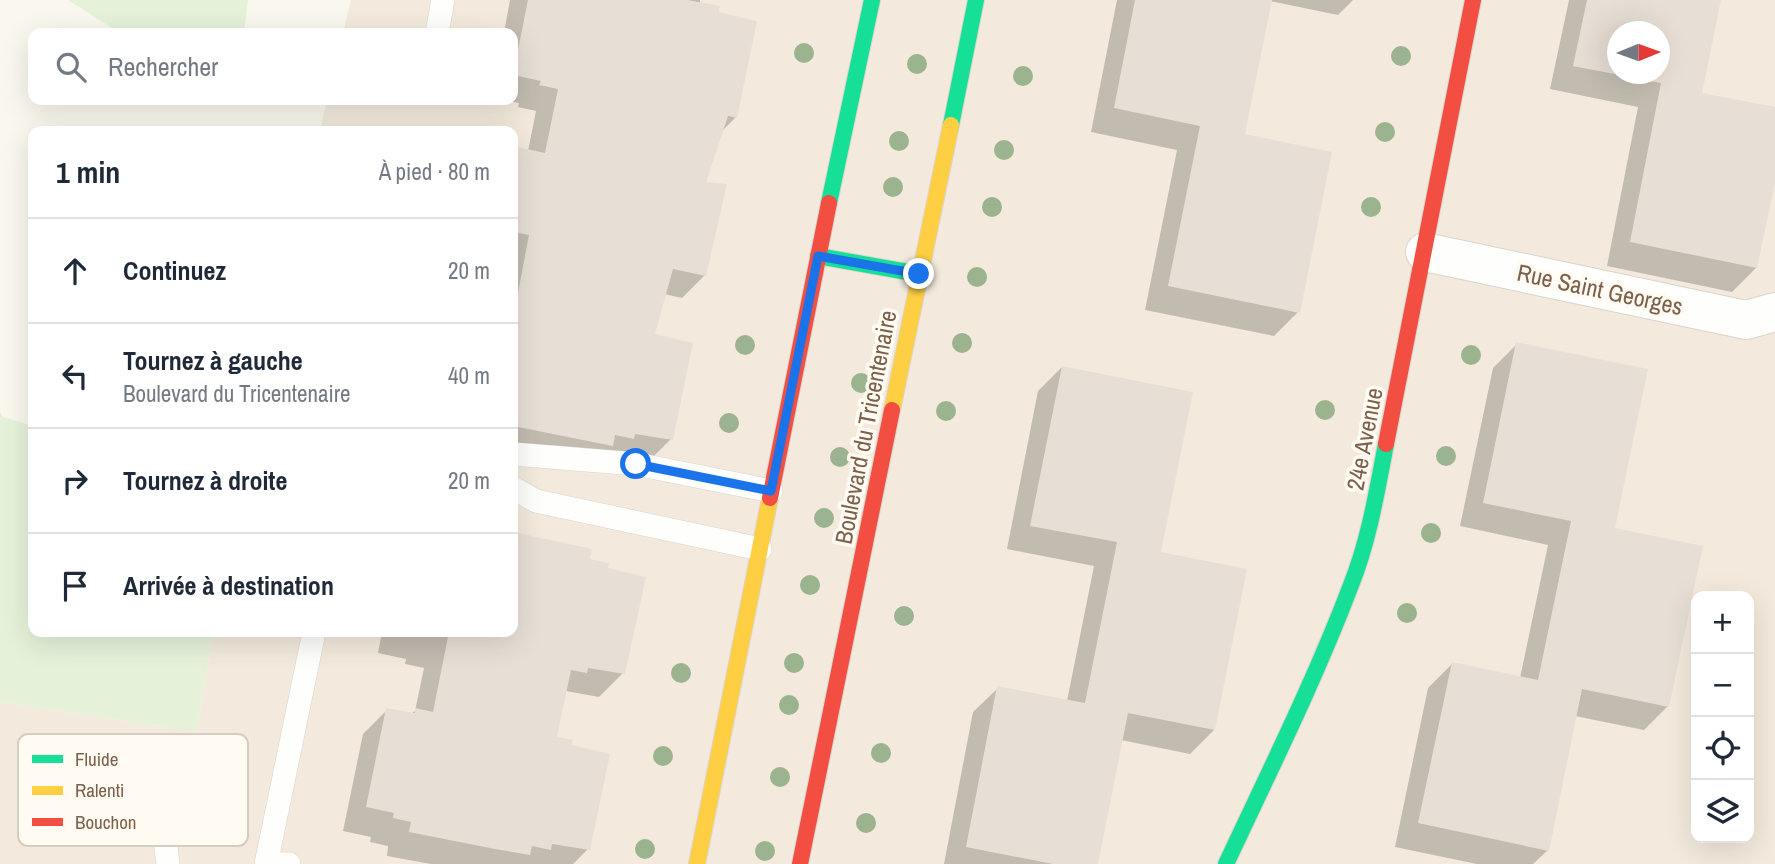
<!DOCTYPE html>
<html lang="fr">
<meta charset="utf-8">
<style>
:root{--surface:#fff;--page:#f6f6f7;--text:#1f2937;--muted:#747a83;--line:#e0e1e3}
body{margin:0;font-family:"Archivo Narrow",sans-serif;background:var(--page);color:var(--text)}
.controls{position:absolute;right:21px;bottom:21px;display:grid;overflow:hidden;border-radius:14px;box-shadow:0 7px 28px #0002}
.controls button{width:63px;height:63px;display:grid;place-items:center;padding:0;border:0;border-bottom:2px solid var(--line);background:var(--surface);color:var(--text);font:35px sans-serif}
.compass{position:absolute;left:1607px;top:21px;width:63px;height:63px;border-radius:50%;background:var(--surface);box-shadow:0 7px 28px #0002;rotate:89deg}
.stop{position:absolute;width:21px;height:21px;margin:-16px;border:5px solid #1a73e8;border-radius:50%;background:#fff}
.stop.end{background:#1a73e8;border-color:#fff;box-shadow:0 2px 7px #0008}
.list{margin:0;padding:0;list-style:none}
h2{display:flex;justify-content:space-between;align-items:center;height:91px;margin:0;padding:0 28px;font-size:30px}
h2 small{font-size:23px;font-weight:400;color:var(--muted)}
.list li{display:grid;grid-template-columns:46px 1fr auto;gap:21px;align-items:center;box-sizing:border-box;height:105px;padding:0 28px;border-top:2px solid var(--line)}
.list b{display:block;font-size:26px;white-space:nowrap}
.list p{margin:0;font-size:23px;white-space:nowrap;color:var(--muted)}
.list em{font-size:23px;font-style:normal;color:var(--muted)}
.icon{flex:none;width:38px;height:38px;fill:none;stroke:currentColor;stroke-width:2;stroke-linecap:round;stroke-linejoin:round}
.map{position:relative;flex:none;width:1775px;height:864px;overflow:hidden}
.search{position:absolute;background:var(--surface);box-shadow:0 7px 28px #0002;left:28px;top:28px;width:490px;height:77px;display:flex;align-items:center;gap:18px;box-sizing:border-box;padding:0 24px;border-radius:14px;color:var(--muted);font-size:26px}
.panel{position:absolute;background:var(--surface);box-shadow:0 7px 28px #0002;left:28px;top:126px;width:490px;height:511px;border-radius:14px}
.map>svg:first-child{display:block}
</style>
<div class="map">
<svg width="1775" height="864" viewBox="0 0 1775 864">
<rect width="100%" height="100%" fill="#faf7ef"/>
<!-- residential -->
<path fill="#f3eadd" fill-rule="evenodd" d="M351 0H1775V864H0V702L196 732 213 632H513V131H320L327 100H513V33H343ZM1618 32H1660V74H1618ZM1696 596H1749V838H1696Z"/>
<!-- green -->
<path fill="#e5f2d9" d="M68 0H248L244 33H120Z
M0 412 3 417 33 426V632H213L196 732 0 702Z"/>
<!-- shadow -->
<path fill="#0003" fill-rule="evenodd" d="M510 0H700V4L736 117 721 132 704 183 705 275 682 298 664 294 653 335 671 439 648 462 513 452V148L528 151 536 111 518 107 519 103 502 100H513V33H504Z
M1117 0H1353L1338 15 1270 1 1243 136 1298 312 1274 336 1145 310 1177 150 1091 132Z
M1569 0H1719L1700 94 1775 109V174L1756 268 1732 292 1607 266 1638 107 1550 89ZM1618 32H1660V74H1618Z
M1517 344 1613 530 1668 706 1644 730 1575 716 1548 850 1533 864H1477L1395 847 1428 688 1452 664 1520 678 1548 545 1460 526 1493 368Z
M1062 367 1159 554 1214 730 1190 754 1121 740 1097 864H944L973 712 998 688 1067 701 1094 566 1007 549 1038 391Z
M513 534 572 546 588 560 623 673 599 697 566 691 555 738 588 849 573 864H431L387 856 388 846 370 842 371 837 343 831 363 734 387 710 411 714 415 711 424 668 405 664 406 659 378 653 382 632H513Z"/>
<!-- building -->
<path fill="#e7dfd6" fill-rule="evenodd" d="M528 0H688L720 6 719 12 757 21 737 118 728 116 706 182 727 184 706 276 673 269 655 334 693 343 673 440 635 434 634 439 615 435 613 446 513 426V319L529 235 513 232V146L545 153 558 89 539 85 541 81 513 75Z
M1135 0H1272L1245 134 1332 152 1300 313 1168 286 1200 126 1114 108Z
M1587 0H1721L1702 93 1775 107V183L1757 268 1630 242 1661 83 1573 66ZM1618 32H1660V74H1618Z
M1516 342 1648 369 1615 528 1703 546 1669 707 1582 689 1549 851 1418 823 1452 662 1538 680 1571 521 1483 503Z
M1062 366 1193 392 1161 552 1247 569 1215 730 1128 713 1098 864H1053L966 847 997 686 1085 703 1117 542 1030 526Z
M513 532 592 549 590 559 609 563 608 568 646 577 625 674 588 668 587 673 571 670 557 737 573 740 572 745 610 754 590 850 552 844 551 850 532 846 530 855 495 849 409 832 411 822 393 818 394 813 366 807 386 708 415 713V708L433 712 449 632H513Z"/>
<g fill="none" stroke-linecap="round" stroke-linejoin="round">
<defs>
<path id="lane" d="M437 33 443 0
M513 454 636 464 771 491
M513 488 536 501 760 549
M30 775 139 790 163 823 168 864
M266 863 289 864
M266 864 314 632"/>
<path id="street" d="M1425 252 1746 320 1775 312"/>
<path id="fast" d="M951 125 976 0
M829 203 872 0
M818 256 919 274
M1226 864C1269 772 1315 680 1351 585 1369 540 1377 491 1386 444"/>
<path id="slow" d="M892 410 951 125
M697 864 770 498"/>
<path id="jam" d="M1386 444 1473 0
M770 498 829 203
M800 864 892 410"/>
</defs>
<!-- lane casing -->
<use href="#lane" stroke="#dad4cd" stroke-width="24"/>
<!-- street casing -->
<use href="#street" stroke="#dad4cd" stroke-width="40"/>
<!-- fast casing -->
<use href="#fast" stroke="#dad4cc" stroke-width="18"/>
<!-- slow casing -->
<use href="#slow" stroke="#dad4cc" stroke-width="18"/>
<!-- jam casing -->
<use href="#jam" stroke="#dad4cc" stroke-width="18"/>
<!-- lane -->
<use href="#lane" stroke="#fefefd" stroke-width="23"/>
<!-- street -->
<use href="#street" stroke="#fefefd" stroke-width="38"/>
<!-- fast -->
<use href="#fast" stroke="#16e098" stroke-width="16"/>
<!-- slow -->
<use href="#slow" stroke="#ffcf43" stroke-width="16"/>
<!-- jam -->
<use href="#jam" stroke="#f24e42" stroke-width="16"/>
</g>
<!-- trees -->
<g fill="#9bb38e">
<circle cx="804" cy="53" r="10"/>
<circle cx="1401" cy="56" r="10"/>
<circle cx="917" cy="64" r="10"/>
<circle cx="1023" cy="76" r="10"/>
<circle cx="1385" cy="132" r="10"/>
<circle cx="899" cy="141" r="10"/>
<circle cx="1004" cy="150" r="10"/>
<circle cx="893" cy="187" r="10"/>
<circle cx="992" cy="207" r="10"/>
<circle cx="1371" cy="207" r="10"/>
<circle cx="977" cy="277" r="10"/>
<circle cx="962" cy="343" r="10"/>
<circle cx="745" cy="345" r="10"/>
<circle cx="1471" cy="355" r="10"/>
<circle cx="861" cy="383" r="10"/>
<circle cx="1325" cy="410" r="10"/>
<circle cx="946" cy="411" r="10"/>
<circle cx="729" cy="423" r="10"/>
<circle cx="1446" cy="456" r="10"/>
<circle cx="840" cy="457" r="10"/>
<circle cx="824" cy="518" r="10"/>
<circle cx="1431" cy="533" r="10"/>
<circle cx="810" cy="585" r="10"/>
<circle cx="1407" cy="613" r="10"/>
<circle cx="904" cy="616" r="10"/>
<circle cx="794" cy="663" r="10"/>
<circle cx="681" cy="673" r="10"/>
<circle cx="789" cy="705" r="10"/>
<circle cx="881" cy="753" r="10"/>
<circle cx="663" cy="756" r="10"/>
<circle cx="780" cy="777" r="10"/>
<circle cx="866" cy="823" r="10"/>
<circle cx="645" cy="849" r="10"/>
<circle cx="765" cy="851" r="10"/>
</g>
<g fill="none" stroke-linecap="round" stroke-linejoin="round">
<!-- route -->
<path stroke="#1a73e8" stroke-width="9" d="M636 464 771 491 818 256 919 274"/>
</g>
<g text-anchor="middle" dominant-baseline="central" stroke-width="7" stroke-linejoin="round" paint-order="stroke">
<!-- street labels -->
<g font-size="24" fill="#7c604b" stroke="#fffbf3">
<text transform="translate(1600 289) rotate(12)">Rue Saint Georges</text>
<text transform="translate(865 427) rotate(-79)">Boulevard du Tricentenaire</text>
<text transform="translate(1364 439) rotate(-79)">24e Avenue</text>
</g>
</g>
<!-- legend -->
<rect x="18" y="734" width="230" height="112" rx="10" fill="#fffbf3" stroke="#d8ccc1" stroke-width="2"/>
<rect x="32" y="755" width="31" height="8" fill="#16e098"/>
<rect x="32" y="786" width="31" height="9" fill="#ffcf43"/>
<rect x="32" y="818" width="31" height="8" fill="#f24e42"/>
<g font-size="19" fill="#7c604b">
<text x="75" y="766">Fluide</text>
<text x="75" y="797">Ralenti</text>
<text x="75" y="829">Bouchon</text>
</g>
</svg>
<div class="controls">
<button>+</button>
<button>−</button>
<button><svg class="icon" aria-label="locate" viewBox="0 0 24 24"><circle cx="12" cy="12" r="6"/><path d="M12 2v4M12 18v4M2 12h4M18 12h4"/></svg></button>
<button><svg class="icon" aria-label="layers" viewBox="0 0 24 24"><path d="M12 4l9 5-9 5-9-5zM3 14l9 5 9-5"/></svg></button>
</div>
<svg class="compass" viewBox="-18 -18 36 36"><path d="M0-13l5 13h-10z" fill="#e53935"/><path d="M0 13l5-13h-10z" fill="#747a83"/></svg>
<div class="stop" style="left:636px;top:464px"></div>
<div class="stop end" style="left:919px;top:274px"></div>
<div class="search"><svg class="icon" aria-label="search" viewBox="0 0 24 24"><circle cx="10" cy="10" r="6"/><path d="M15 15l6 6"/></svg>Rechercher</div>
<section class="panel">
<h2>1 min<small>À pied · 80 m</small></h2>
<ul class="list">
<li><svg class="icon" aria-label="ahead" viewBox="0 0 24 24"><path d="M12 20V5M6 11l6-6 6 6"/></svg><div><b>Continuez</b></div><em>20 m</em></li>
<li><svg class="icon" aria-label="left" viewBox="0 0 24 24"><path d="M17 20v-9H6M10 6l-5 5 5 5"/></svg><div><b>Tournez à gauche</b><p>Boulevard du Tricentenaire</p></div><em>40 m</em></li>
<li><svg class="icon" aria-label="right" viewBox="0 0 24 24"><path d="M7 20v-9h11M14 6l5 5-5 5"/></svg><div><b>Tournez à droite</b></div><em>20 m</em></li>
<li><svg class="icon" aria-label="arrive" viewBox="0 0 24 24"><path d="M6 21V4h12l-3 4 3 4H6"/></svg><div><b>Arrivée à destination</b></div></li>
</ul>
</section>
</div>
